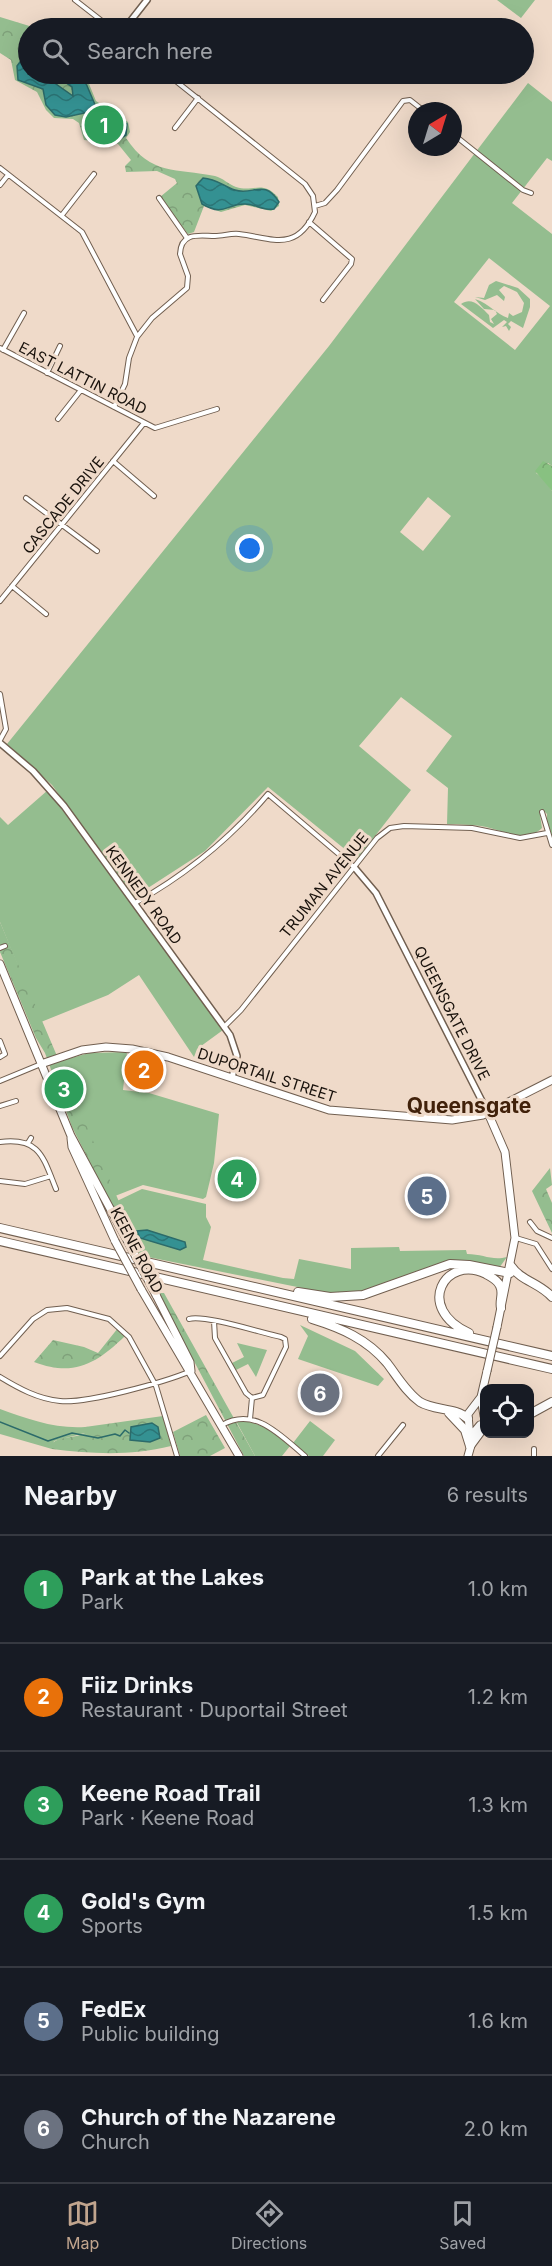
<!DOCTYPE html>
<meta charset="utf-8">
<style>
:root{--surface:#171b24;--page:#242831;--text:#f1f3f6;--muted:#9ea1a6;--line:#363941;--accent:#c1a58e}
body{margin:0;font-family:Inter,sans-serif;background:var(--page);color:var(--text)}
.controls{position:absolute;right:18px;bottom:18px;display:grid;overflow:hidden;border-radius:12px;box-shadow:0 6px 24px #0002}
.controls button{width:54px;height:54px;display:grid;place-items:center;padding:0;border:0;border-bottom:2px solid var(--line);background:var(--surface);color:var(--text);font:30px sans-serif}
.compass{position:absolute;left:408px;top:102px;width:54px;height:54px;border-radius:50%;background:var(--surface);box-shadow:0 6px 24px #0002;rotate:38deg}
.you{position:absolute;left:250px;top:549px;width:21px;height:21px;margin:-15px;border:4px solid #fff;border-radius:50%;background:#1a73e8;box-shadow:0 0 0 9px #1a73e833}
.badge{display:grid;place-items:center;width:39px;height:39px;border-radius:50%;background:var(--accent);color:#fff;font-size:20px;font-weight:700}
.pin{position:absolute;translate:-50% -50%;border:3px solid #fff;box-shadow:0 2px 6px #0006}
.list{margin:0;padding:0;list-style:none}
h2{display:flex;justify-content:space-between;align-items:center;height:78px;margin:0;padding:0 24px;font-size:26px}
h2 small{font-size:20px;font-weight:400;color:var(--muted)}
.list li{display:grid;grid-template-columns:39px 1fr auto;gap:18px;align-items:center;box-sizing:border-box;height:108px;padding:0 24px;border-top:2px solid var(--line)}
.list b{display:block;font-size:22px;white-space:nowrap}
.list p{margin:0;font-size:20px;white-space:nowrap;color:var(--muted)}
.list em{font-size:20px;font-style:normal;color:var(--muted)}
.icon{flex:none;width:33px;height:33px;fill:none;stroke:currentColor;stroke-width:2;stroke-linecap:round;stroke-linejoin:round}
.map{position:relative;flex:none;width:552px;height:1456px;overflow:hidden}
.search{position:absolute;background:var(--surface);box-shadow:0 6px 24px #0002;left:18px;right:18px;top:18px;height:66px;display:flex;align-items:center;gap:15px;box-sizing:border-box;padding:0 21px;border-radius:33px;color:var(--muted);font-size:22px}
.sheet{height:726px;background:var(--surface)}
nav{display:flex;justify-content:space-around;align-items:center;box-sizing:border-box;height:84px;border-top:2px solid var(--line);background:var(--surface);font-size:16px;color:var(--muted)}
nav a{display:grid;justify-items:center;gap:3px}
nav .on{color:var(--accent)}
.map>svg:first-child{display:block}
</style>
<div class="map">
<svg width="552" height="1456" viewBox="0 0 552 1456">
<defs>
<pattern id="forest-crowns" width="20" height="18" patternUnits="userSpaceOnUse" patternTransform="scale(1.5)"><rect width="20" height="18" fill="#88c181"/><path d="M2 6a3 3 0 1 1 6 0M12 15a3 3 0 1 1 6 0" fill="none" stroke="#75a56e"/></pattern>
<pattern id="park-crowns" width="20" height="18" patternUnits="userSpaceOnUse" patternTransform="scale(1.5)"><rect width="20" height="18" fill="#94bd8f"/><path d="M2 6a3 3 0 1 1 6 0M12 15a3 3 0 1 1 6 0" fill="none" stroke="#7fa17a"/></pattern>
<pattern id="water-waves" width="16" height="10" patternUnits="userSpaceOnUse" patternTransform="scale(1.5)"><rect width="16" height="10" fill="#349192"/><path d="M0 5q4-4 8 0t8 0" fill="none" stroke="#2b7576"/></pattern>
</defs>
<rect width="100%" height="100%" fill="#efdac9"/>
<!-- grass -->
<path fill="#94bd8f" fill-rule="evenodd" d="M497 0H535L521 18Z
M528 83 552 102V161L547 158 512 203 552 234V466L548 463 536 473 545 480 552 491V837L547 824V814L543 810 540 815 542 828C526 843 504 831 486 827 473 824 459 825 447 824L448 788 426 771 452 736 401 697 359 746 411 790 357 859 268 787 205 851 134 897 52 785 7 744 329 346ZM489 258 550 306 515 350 454 302ZM428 497 451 516 423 551 400 532Z
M496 281 518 288 530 299V307L523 328 511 321 508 324 511 327 509 331 506 326 502 327 507 322 504 320 493 328 461 304C472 296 481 307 489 315L490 322 494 324 491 319 497 314 495 310 484 309 475 299C490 304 496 314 508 318L509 313 513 316 522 312 524 303 517 292 504 286 499 290 505 297 504 301 497 295 485 300 475 297 484 298 489 285Z
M48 790 223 1030 197 1049 194 1057 139 975 108 995 41 1022 0 922V817L8 825Z
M127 1052 123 1090 149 1093 219 1114 214 1163 206 1197 203 1199 143 1185 115 1196 57 1062 89 1053Z
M142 1189 206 1204V1217L211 1227 203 1260 283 1278 294 1279 299 1259 351 1269V1248L399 1247 400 1251 466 1250 467 1254C483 1254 492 1261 507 1257L499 1268 465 1261 363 1293 332 1294 138 1255 130 1239 134 1237 117 1201Z
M300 1325 355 1351 384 1379 378 1386 298 1359 308 1336Z
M237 1343 267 1350 256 1377 248 1364 236 1370 232 1363 244 1357Z
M0 1409C28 1419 55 1429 85 1427V1433L54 1441 52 1449 0 1434Z
M236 1421C259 1420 272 1432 290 1446L282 1456H255Z
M310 1421 335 1440 323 1456H309L293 1443Z"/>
<!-- forest -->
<path fill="url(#forest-crowns)" d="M543 461 552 466V491L535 471Z"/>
<!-- park -->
<path fill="url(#park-crowns)" d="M0 17 36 28H28V74H85L96 101 128 122 130 132 126 138C151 176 176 168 215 176 223 178 228 184 236 187 254 193 261 179 278 197L279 206 271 211 245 205 221 212 204 206 194 232 188 234 160 197 177 183 175 179 157 171 126 172 125 166 131 160 118 144 84 140 79 123 73 119 54 118 46 110 37 92 15 80 11 60 0 53Z
M0 922 134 1237 129 1240 72 1127 45 1053 36 1038 0 952Z
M550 1168 552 1185 546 1189 552 1203V1233L532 1191Z
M158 1293H164L255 1456H244Z
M118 1328 125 1336C96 1364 74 1377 34 1362L53 1340 84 1347 98 1353Z
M206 1415 225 1448 210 1456H180L173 1432Z
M163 1416 171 1446C131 1456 93 1454 52 1449L51 1444C61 1435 74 1439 85 1433V1427Z"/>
<!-- water -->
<path fill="url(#water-waves)" stroke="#2c6b6a" stroke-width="1.5" d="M28 60V74H44L42 79 53 82 73 96 72 87 53 74H82L96 107 127 124 126 135 120 139 100 134 89 112 66 117 55 115 46 105 43 89 18 80 17 66 20 62Z
M203 178C217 179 223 186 235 190 253 196 264 178 279 202L274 209C264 211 255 204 245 204 225 204 225 217 202 204L196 186Z
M147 1230 185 1242 186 1247 180 1250 140 1238 137 1231Z
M152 1423 158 1427 160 1438 150 1442 130 1440 131 1427Z"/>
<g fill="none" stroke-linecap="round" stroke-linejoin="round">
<!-- stream -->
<path stroke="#2c6b6a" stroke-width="1.5" d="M0 1422 48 1441 72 1433 98 1438 115 1434 120 1436 125 1430 129 1433"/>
<defs>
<path id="street" d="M75 0 111 28
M175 128 198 98
M453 134 523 190 531 193
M0 168 82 232 137 336
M0 185 8 175
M159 198 187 238
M315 206 325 203 337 190 403 101 410 100 424 111
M62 215 94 174
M309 222 352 259 351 264 323 300
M0 348 155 428 217 409
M3 350 24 313
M47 373 60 346
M114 407 125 384 129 358 137 337 152 318 187 288 188 276 180 254C181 231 200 236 215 236 223 236 231 233 239 234 272 238 296 253 315 212L313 196 305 184 167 74
M58 419 81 390
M113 461 154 496
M26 498 97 551
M12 586 46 614
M0 601 144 423
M0 694 6 729 0 740
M542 812 552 845
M135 903C187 874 230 839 268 794L354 867
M0 948 5 946
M224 1027 241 1010 377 838 390 828 404 826 472 828 520 838 547 833
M0 1041 5 1054 0 1057
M0 1081 41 1064
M0 1106 16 1101
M0 1142C40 1137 43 1157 56 1189
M28 1143 31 1138
M0 1181 25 1184 51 1176
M530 1222 537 1231 552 1238
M516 1238 536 1244 552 1269
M189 1319C203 1314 262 1333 281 1337L285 1339 286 1347 263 1395 252 1398 246 1393 215 1338 214 1321
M0 1356 33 1319 47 1310 67 1308 109 1319 129 1337 156 1386 177 1456
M0 1377C18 1388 38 1399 60 1401 86 1404 165 1382 191 1371
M250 1419 252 1398
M222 1425C255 1406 281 1436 305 1456
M534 1449V1456
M378 1456 403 1425"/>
<path id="secondary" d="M125 28 147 0
M0 743 33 771 64 806 230 1035 237 1056 232 1078
M354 867 376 893 488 1113"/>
<path id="primary" d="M0 964 71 1136 127 1240
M41 1064 82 1050 106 1047 132 1049 168 1057 329 1110 452 1120 483 1115 552 1080
M488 1113 505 1152 515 1238 497 1327
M71 1138 72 1147 115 1241
M141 1289 239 1456
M156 1295 190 1362 191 1371
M484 1416 481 1397 487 1371
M470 1440 468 1414 481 1397
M468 1456 475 1431 480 1425"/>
<path id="highway" d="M0 1228 552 1356
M0 1241 552 1369
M511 1266C521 1281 540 1283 552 1297
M298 1292 330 1297 363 1295 450 1264 469 1265 510 1273
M312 1319C341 1328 367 1339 387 1363 397 1376 406 1392 420 1402 435 1411 456 1407 468 1419
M469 1333C414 1308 445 1254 486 1274 491 1277 498 1280 500 1286 504 1293 499 1301 501 1308
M449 1413 465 1430 470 1446
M530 1414 552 1402
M470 1446 484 1427"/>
</defs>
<!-- street casing -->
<use href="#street" stroke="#715f50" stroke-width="6"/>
<!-- secondary casing -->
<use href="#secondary" stroke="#715f50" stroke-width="8"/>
<!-- primary casing -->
<use href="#primary" stroke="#715f50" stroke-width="9"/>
<!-- highway casing -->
<use href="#highway" stroke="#715f50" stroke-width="10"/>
<!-- street -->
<use href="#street" stroke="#fff" stroke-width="4"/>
<!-- secondary -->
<use href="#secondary" stroke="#fff" stroke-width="5"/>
<!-- primary -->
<use href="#primary" stroke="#fff" stroke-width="7"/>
<!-- highway -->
<use href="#highway" stroke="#fff" stroke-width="8"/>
<defs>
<path id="primary-bridge" d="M127 1240 156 1295
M115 1241 141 1289
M487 1371 497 1327"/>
</defs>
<!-- primary-bridge casing -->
<use href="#primary-bridge" stroke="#715f50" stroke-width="9" stroke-linecap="butt"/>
<!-- primary-bridge -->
<use href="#primary-bridge" stroke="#fff" stroke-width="7"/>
</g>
<g text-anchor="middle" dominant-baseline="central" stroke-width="6" stroke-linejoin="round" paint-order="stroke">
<!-- street labels -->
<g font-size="15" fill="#19120c" stroke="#efdac9">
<text transform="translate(83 378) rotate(27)">EAST LATTIN ROAD</text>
<text transform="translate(63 505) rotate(-51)">CASCADE DRIVE</text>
<text transform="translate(324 885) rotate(-51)">TRUMAN AVENUE</text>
<text transform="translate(144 895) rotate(54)">KENNEDY ROAD</text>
<text transform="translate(452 1013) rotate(63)">QUEENSGATE DRIVE</text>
<text transform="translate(267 1075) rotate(18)">DUPORTAIL STREET</text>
<text transform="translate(137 1250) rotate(62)">KEENE ROAD</text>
</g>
<!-- district labels -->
<g font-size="21" font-weight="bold" fill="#41210a" stroke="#efdac9">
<text x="469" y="1105">Queensgate</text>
</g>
</g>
</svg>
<div class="controls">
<button><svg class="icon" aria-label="locate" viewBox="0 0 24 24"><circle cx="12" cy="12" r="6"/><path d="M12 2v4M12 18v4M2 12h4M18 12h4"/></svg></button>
</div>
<svg class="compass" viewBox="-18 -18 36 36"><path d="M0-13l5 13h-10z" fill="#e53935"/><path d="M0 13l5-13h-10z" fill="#9ea1a6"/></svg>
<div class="you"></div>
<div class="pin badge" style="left:104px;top:125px;background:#2e9e5b">1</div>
<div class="pin badge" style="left:144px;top:1070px;background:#e8710a">2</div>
<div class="pin badge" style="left:64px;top:1089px;background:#2e9e5b">3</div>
<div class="pin badge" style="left:237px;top:1179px;background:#2e9e5b">4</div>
<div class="pin badge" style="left:427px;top:1196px;background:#5c6f8a">5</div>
<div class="pin badge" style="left:320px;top:1393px;background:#6b7280">6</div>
<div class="search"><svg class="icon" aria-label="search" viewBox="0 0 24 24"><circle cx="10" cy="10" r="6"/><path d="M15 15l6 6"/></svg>Search here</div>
</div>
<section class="sheet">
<h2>Nearby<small>6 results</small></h2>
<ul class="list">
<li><span class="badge" style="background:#2e9e5b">1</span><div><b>Park at the Lakes</b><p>Park</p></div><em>1.0 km</em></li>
<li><span class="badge" style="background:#e8710a">2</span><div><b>Fiiz Drinks</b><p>Restaurant · Duportail Street</p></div><em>1.2 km</em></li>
<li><span class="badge" style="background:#2e9e5b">3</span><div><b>Keene Road Trail</b><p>Park · Keene Road</p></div><em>1.3 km</em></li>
<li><span class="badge" style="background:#2e9e5b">4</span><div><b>Gold's Gym</b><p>Sports</p></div><em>1.5 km</em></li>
<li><span class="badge" style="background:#5c6f8a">5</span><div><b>FedEx</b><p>Public building</p></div><em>1.6 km</em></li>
<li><span class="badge" style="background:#6b7280">6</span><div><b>Church of the Nazarene</b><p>Church</p></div><em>2.0 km</em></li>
</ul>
</section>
<nav>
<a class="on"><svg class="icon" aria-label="map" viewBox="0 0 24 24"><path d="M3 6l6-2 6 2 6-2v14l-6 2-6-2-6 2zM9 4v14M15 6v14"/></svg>Map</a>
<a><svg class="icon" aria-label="directions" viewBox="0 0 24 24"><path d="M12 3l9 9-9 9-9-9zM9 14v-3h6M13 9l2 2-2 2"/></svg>Directions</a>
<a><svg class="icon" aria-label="saved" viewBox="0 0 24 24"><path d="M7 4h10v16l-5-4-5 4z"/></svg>Saved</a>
</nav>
